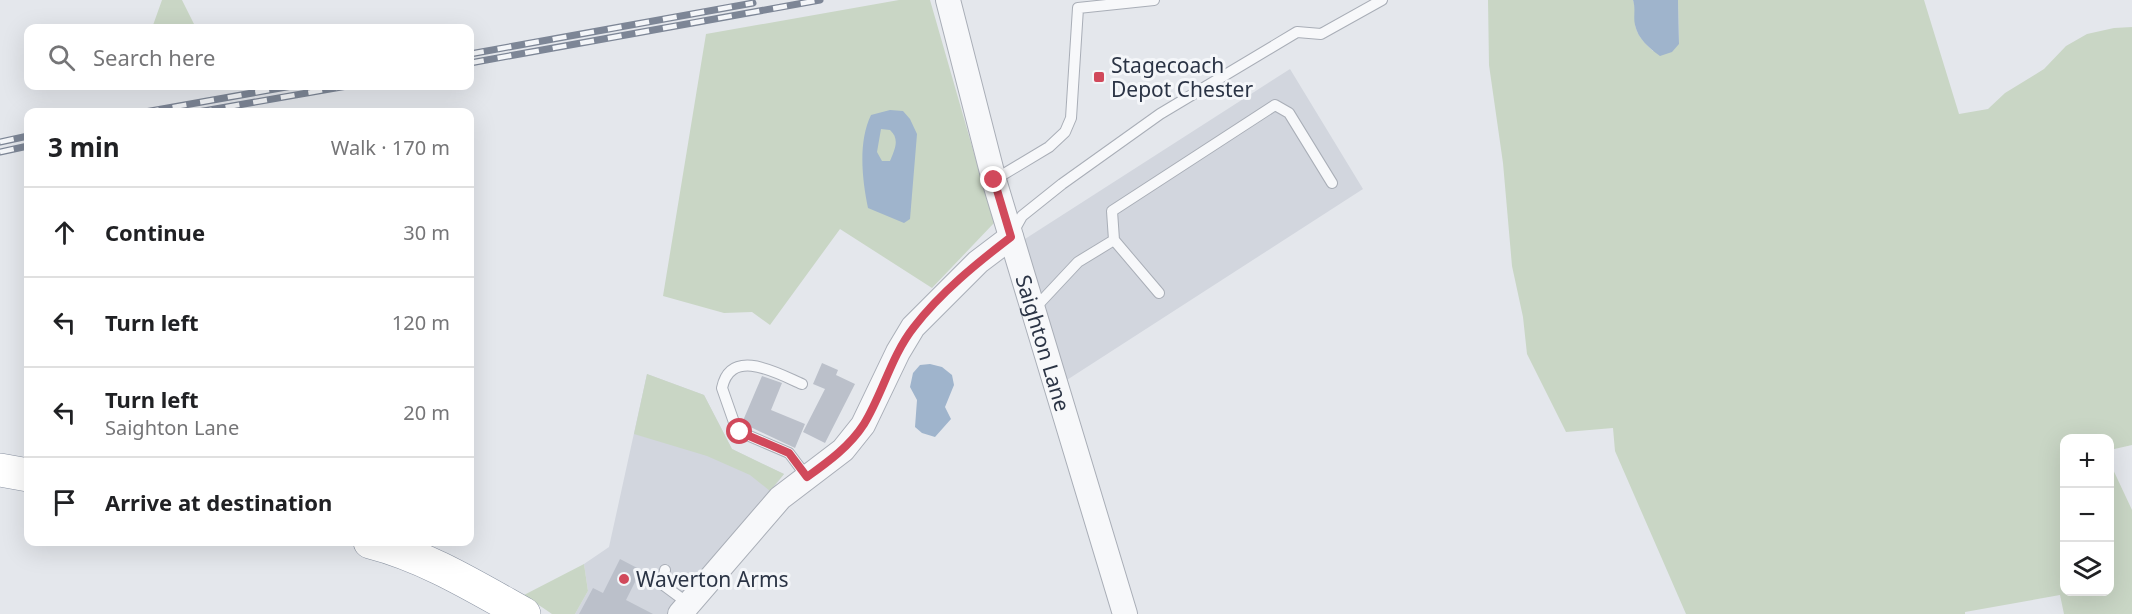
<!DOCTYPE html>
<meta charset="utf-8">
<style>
:root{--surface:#fff;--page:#f6f6f6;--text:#202124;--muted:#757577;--line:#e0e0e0}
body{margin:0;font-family:"Noto Sans",sans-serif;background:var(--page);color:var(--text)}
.controls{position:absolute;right:18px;bottom:18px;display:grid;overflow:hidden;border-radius:12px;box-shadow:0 6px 24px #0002}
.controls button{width:54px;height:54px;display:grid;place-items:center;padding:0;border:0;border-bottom:2px solid var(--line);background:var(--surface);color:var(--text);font:30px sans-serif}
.stop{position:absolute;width:18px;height:18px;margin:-14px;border:4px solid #d1495b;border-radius:50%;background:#fff}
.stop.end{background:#d1495b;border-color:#fff;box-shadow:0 2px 6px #0008}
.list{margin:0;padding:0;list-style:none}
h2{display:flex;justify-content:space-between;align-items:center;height:78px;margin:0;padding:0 24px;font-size:26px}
h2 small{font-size:20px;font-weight:400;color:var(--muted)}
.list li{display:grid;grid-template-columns:39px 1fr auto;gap:18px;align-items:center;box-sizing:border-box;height:90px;padding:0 24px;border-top:2px solid var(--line)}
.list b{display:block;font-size:22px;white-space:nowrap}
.list p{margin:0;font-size:20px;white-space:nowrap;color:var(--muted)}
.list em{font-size:20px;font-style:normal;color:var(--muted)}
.icon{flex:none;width:33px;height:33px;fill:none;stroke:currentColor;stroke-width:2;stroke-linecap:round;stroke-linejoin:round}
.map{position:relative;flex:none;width:2132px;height:614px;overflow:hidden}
.search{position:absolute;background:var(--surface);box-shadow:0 6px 24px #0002;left:24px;top:24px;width:450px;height:66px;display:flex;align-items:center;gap:15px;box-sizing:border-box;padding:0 21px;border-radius:12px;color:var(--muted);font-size:22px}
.panel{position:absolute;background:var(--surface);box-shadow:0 6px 24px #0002;left:24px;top:108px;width:450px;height:438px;border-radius:12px}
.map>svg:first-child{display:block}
</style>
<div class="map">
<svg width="2132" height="614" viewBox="0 0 2132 614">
<rect width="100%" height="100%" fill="#e4e7ec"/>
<!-- built -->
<path fill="#d2d6de" d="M1290 69 1363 189 1056 387 1014 246Z
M647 374 704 395 732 449 784 474 674 614H575L588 591 584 564 609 547Z"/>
<!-- green -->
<path fill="#c9d6c5" d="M162 0H182L196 28H152Z
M899 0H930L994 223 932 288 840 229 770 325 752 312 724 313 663 296 706 34Z
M1488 0H1633C1636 7 1635 13 1635 21 1635 34 1644 42 1653 51L1679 44 1678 0H1924L1959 114 1988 109 2005 93 2044 69 2066 46 2087 34 2114 28 2132 27V445L2110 450V438H2064V592H2110V463L2132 510V614H2064L2060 595 1965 612V614H1686L1615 451 1613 428 1566 432 1527 354 1523 317 1512 266 1503 163 1489 65Z
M647 374 704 395 732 449 784 474 770 491 750 475 707 456 634 434Z
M584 564 588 591 575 614H552L524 595Z"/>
<!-- water -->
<path fill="#9fb4cc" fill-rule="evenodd" d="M1633 0H1678L1679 44 1672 52 1660 56C1649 48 1638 39 1635 25 1633 17 1636 9 1633 0Z
M890 110 903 111 910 119 917 134 910 219 904 223 868 208C862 179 858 142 871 115ZM881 129 890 130C900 139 895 149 890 161H882L877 152Z
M930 364 942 367 952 375 954 385 945 407 951 419 935 437 922 433 915 427 917 400 910 387 913 373 920 365Z"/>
<!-- building -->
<path fill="#bbc0ca" d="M822 363 838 370 836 375 855 384 825 443 803 432 825 389 813 384Z
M762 376 782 383 771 410 805 424 795 448 742 423Z
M620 559 641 570 626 600 653 614H579L593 588 603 593Z"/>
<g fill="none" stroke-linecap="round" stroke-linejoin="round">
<defs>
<path id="service" d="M994 180 1049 147 1065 132 1071 118 1078 8 1154 0
M1012 234 1022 216 1062 184 1160 114 1297 32 1321 34 1382 0
M1114 240 1112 211 1275 105 1289 113 1332 183
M1034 309 1078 262 1114 240 1159 293
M802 384C779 374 731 346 722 388L736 428 747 435 789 453 807 477
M665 570 662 584 689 604"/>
<g id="tertiary">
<path id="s1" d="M948 0 994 180 1125 614"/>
<path d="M680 614 780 498 843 450 863 425 898 352 913 327 978 262 1011 237"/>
</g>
<path id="trunk" d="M0 470 28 475
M370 542C425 556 474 586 524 614"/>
</defs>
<!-- service casing -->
<use href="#service" stroke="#a9aeb7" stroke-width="12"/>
<!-- tertiary casing -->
<use href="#tertiary" stroke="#a9aeb7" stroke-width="26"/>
<!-- trunk casing -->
<use href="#trunk" stroke="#8b94a3" stroke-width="34"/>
<!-- service -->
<use href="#service" stroke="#f7f8fa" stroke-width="10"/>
<!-- tertiary -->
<use href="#tertiary" stroke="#f7f8fa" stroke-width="24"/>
<!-- trunk -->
<use href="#trunk" stroke="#fff" stroke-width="33"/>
<defs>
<path id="rail" d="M470 54 753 3
M470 63 820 0
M145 112 292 86
M198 112 347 86
M0 142 28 136
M0 152 28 146"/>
</defs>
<!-- rail casing -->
<use href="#rail" stroke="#7d8696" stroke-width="7"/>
<!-- rail -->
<use href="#rail" stroke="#f4f6f9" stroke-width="4.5" stroke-dasharray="14" stroke-linecap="butt"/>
</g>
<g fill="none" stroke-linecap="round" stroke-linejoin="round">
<!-- route -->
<path stroke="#d1495b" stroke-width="8" d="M740 432 789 453 807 477C828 462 850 446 864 424 883 393 891 356 914 327 940 293 977 263 1011 237L994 180"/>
</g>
<!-- markers -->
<g fill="#d1495b" stroke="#f4f6f9" stroke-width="2">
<rect x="1093" y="71" width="12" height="12" rx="3"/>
<circle cx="624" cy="579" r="6"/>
</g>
<g text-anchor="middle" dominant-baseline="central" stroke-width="6" stroke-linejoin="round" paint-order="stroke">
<!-- poi labels -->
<g font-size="21" fill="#2b3445" stroke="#f4f6f9" text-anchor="start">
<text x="1111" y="65">Stagecoach<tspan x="1111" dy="24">Depot Chester</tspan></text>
<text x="636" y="579">Waverton Arms</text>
</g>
<!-- street labels -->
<g font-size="21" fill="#2b3445" stroke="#f4f6f9">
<text stroke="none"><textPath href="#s1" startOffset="356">Saighton Lane</textPath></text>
</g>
</g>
</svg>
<div class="controls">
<button>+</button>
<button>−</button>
<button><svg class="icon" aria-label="layers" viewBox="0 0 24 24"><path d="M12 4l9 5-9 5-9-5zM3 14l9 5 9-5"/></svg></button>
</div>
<div class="stop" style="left:740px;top:432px"></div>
<div class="stop end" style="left:994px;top:180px"></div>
<div class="search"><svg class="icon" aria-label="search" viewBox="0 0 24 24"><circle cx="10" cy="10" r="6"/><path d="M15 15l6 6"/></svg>Search here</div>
<section class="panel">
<h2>3 min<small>Walk · 170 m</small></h2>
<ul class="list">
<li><svg class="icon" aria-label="ahead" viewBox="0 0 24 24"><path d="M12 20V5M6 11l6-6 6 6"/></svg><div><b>Continue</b></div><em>30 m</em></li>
<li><svg class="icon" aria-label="left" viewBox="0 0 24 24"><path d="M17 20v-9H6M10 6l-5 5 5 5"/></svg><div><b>Turn left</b></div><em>120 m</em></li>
<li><svg class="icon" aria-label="left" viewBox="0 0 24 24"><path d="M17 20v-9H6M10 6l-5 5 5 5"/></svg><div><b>Turn left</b><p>Saighton Lane</p></div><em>20 m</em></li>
<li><svg class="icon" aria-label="arrive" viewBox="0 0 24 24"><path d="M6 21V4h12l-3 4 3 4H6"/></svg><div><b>Arrive at destination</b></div></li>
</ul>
</section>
</div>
